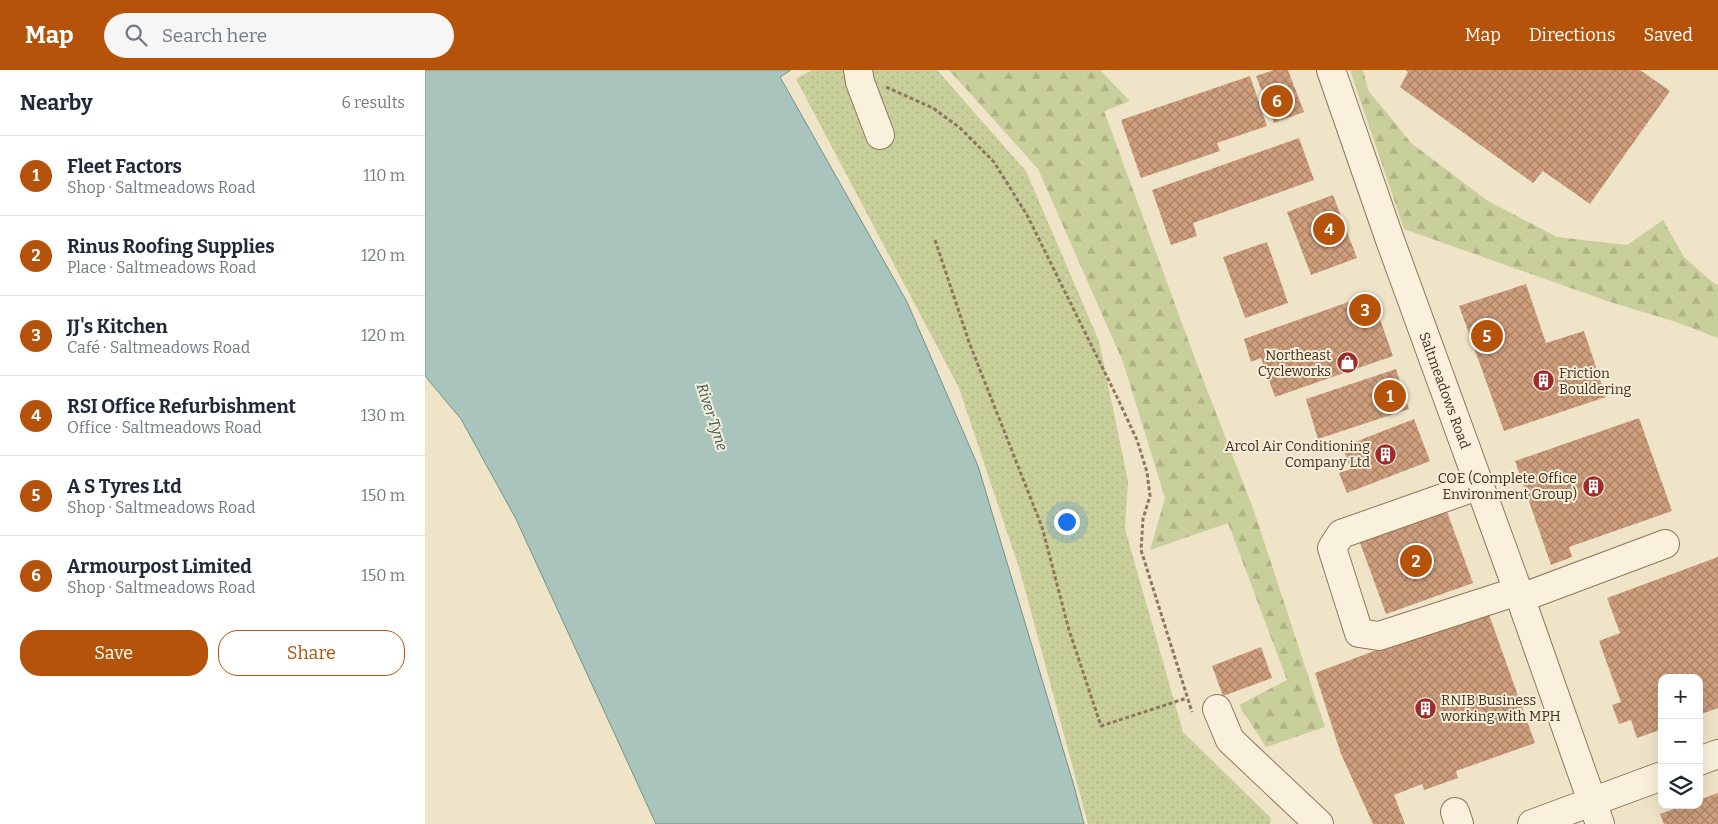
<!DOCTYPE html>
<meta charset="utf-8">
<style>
:root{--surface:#fff;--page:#f6f6f7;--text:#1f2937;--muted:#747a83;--line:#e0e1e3;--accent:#b45309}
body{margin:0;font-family:Bitter,serif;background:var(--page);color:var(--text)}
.controls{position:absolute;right:15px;bottom:15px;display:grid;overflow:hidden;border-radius:10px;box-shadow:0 5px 20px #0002}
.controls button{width:45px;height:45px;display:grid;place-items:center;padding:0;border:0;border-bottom:1px solid var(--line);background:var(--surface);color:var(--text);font:25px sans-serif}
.you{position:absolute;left:641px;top:451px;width:18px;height:18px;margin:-12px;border:4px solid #fff;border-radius:50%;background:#1a73e8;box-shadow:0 0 0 8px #1a73e833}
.badge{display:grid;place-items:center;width:32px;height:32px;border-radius:50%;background:var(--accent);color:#fff;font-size:16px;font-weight:700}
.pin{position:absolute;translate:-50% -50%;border:2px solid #fff;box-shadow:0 1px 5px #0006}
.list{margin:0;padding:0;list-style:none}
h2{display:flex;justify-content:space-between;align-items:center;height:65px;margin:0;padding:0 20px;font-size:21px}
h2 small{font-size:16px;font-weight:400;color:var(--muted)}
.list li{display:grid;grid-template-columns:32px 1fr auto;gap:15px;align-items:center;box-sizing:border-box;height:80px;padding:0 20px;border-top:1px solid var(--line)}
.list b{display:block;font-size:19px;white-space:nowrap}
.list p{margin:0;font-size:16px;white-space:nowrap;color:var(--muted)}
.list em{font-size:16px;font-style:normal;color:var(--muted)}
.actions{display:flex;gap:10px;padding:15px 20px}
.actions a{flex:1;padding:11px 0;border:1px solid var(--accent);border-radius:20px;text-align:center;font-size:18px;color:var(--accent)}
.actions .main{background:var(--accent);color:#fff}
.icon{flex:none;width:28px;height:28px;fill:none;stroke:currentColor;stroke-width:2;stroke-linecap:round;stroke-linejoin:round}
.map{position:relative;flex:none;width:1293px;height:754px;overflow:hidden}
header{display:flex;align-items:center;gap:30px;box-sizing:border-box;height:70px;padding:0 25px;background:var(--accent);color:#fff}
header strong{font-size:24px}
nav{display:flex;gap:28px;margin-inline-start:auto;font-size:18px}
.search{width:350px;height:45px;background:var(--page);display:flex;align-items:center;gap:12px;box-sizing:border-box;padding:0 18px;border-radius:28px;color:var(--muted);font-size:19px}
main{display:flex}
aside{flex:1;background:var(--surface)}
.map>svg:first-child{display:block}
</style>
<header>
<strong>Map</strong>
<div class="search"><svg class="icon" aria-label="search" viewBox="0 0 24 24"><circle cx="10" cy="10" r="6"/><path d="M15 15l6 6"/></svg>Search here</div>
<nav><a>Map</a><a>Directions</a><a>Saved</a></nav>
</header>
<main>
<aside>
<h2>Nearby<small>6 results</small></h2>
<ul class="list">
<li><span class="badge">1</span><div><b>Fleet Factors</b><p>Shop · Saltmeadows Road</p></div><em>110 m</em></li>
<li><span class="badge">2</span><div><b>Rinus Roofing Supplies</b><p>Place · Saltmeadows Road</p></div><em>120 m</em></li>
<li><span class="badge">3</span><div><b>JJ's Kitchen</b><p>Café · Saltmeadows Road</p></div><em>120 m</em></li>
<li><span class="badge">4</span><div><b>RSI Office Refurbishment</b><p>Office · Saltmeadows Road</p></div><em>130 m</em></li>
<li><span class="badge">5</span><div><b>A S Tyres Ltd</b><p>Shop · Saltmeadows Road</p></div><em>150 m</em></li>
<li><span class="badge">6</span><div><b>Armourpost Limited</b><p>Shop · Saltmeadows Road</p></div><em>150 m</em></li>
</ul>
<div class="actions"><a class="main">Save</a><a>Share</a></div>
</aside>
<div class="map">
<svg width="1293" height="754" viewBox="0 0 1293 754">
<defs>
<pattern id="grass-dots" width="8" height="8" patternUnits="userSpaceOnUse" patternTransform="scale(1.25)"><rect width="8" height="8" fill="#c9cf9b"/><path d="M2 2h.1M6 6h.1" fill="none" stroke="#aeb285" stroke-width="1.8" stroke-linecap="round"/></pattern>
<pattern id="forest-firs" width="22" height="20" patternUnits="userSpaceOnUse" patternTransform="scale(1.25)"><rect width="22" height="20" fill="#c9cf9b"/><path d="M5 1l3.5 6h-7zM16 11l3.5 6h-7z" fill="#aeb285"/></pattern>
<pattern id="building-cross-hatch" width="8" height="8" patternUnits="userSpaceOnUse" patternTransform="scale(1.25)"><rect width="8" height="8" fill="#cf9f7d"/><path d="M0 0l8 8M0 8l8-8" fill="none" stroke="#a98266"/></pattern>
</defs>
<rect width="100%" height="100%" fill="#f0e4c8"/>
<!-- grass -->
<path fill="url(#grass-dots)" d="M387 0H512L601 101 674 271 703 411 700 459 758 662 846 748 845 754H663L595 501 534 318 371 9Z"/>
<!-- forest -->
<path fill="url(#forest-firs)" d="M524 0H675L705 31 679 41 772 294 829 441 900 657 841 677 814 635 862 610 803 453 725 480 740 428 698 292 613 99Z
M925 0H938L943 20 986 73 1063 131 1132 167 1202 175 1238 150 1259 187 1286 211 1293 215V268L1251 252 1182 231 979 159Z"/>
<!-- water -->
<path fill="#a9c4bc" stroke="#6f938a" d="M0 0H366L355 7 482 232 553 396 649 716 659 754H231L91 449 36 349 0 306Z"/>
<!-- building -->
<path fill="url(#building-cross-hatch)" d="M849 0H863L879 42 849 53 831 6Z
M980 0H1215L1245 21 1165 134 1118 101 1108 113 975 17 983 2Z
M825 6 842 56 792 73 795 81 716 108 696 50Z
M874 68 889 110 768 153 772 166 746 175 727 120Z
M908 125 932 188 886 205 862 142Z
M842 172 863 233 820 248 798 187Z
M1101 214 1121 273 1159 261 1181 327 1079 361 1034 236Z
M946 224 968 286 850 327 836 288 826 292 819 269Z
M971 299 984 339 893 369 881 329Z
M1214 348 1247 441 1144 477 1147 487 1126 495 1090 391Z
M989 349 1005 391 922 423 914 403 926 399 917 377Z
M1021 439 1048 513 961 544 934 470Z
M1293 487V638L1274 645V608H1237V659L1212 668 1206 650 1194 654 1187 635 1196 632 1174 571 1195 563 1182 528Z
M1062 539 1110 673 1031 701 1033 708 999 720 997 714 969 725 980 754H948L916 684 890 603Z
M836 577 847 608 798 626 787 596Z
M1293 723V754H1239L1235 744 1259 735H1274V730Z"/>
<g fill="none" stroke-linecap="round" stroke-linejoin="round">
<defs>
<g id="minor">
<path d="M433 0 435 12 455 65"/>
<path id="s1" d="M906 0 965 170 1093 521 1175 754"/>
<path d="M1055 415 916 464 907 478 934 563 954 566 1093 521"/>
<path d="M1096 528 1240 474"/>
<path d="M792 639 805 670 894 754"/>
<path d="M1274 691 1293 684"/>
<path d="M1030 742 1034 754"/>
<path d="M1107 754 1237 706"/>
</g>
</defs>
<!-- minor casing -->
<use href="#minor" stroke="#8d765c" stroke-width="30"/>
<!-- path -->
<path stroke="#8d765c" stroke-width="3" stroke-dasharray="4 2.5" stroke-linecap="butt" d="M461 17 508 38 535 58 569 92 602 145 691 325 712 370 722 402 725 426 718 449 716 480 767 642
M510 170 544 272 617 457 644 560 676 656 762 628"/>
<!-- minor -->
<use href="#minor" stroke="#faf1dc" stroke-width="28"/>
</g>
<!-- icons -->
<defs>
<symbol id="shop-disc" viewBox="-11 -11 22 22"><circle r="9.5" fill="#9e2a2b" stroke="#f7eed8"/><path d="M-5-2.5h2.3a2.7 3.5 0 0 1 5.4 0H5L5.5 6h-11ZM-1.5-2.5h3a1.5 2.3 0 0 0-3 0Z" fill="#fff"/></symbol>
<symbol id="building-disc" viewBox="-11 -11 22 22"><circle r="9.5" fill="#9e2a2b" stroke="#f7eed8"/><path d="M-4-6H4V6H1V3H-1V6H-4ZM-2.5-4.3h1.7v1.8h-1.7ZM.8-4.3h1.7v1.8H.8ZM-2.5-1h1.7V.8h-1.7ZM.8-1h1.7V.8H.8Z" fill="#fff"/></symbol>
</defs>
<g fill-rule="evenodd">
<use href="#shop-disc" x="910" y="280" width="25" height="25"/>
<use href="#building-disc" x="1106" y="298" width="25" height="25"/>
<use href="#building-disc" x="948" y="372" width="25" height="25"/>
<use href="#building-disc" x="1156" y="404" width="25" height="25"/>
<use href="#building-disc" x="988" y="626" width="25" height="25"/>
</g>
<g text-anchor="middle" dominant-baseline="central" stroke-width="4" stroke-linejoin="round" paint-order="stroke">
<!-- poi labels -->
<g font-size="14" fill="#3d2e20" stroke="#f7eed8" text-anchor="end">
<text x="906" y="285">Northeast<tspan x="906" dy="16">Cycleworks</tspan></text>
<text x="1134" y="303" text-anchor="start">Friction<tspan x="1134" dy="16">Bouldering</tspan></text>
<text x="945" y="376">Arcol Air Conditioning<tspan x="945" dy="16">Company Ltd</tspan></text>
<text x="1152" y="408">COE (Complete Office<tspan x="1152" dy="16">Environment Group)</tspan></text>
<text x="1016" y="630" text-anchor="start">RNIB Business<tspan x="1016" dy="16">working with MPH</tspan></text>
</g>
<!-- street labels -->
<g font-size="14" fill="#3d2e20" stroke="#f7eed8">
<text stroke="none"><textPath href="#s1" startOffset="340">Saltmeadows Road</textPath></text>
</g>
<!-- water labels -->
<g font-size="15" font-style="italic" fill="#2f5d5a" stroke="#f7eed8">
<text transform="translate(287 347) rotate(72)">River Tyne</text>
</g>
</g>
</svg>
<div class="controls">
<button>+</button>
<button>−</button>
<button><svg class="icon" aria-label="layers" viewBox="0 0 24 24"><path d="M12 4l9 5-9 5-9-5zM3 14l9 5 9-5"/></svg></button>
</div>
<div class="you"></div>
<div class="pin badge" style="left:965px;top:326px">1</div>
<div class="pin badge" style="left:991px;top:491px">2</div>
<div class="pin badge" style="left:940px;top:240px">3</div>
<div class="pin badge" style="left:904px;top:159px">4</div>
<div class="pin badge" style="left:1062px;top:266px">5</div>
<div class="pin badge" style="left:852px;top:31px">6</div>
</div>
</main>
